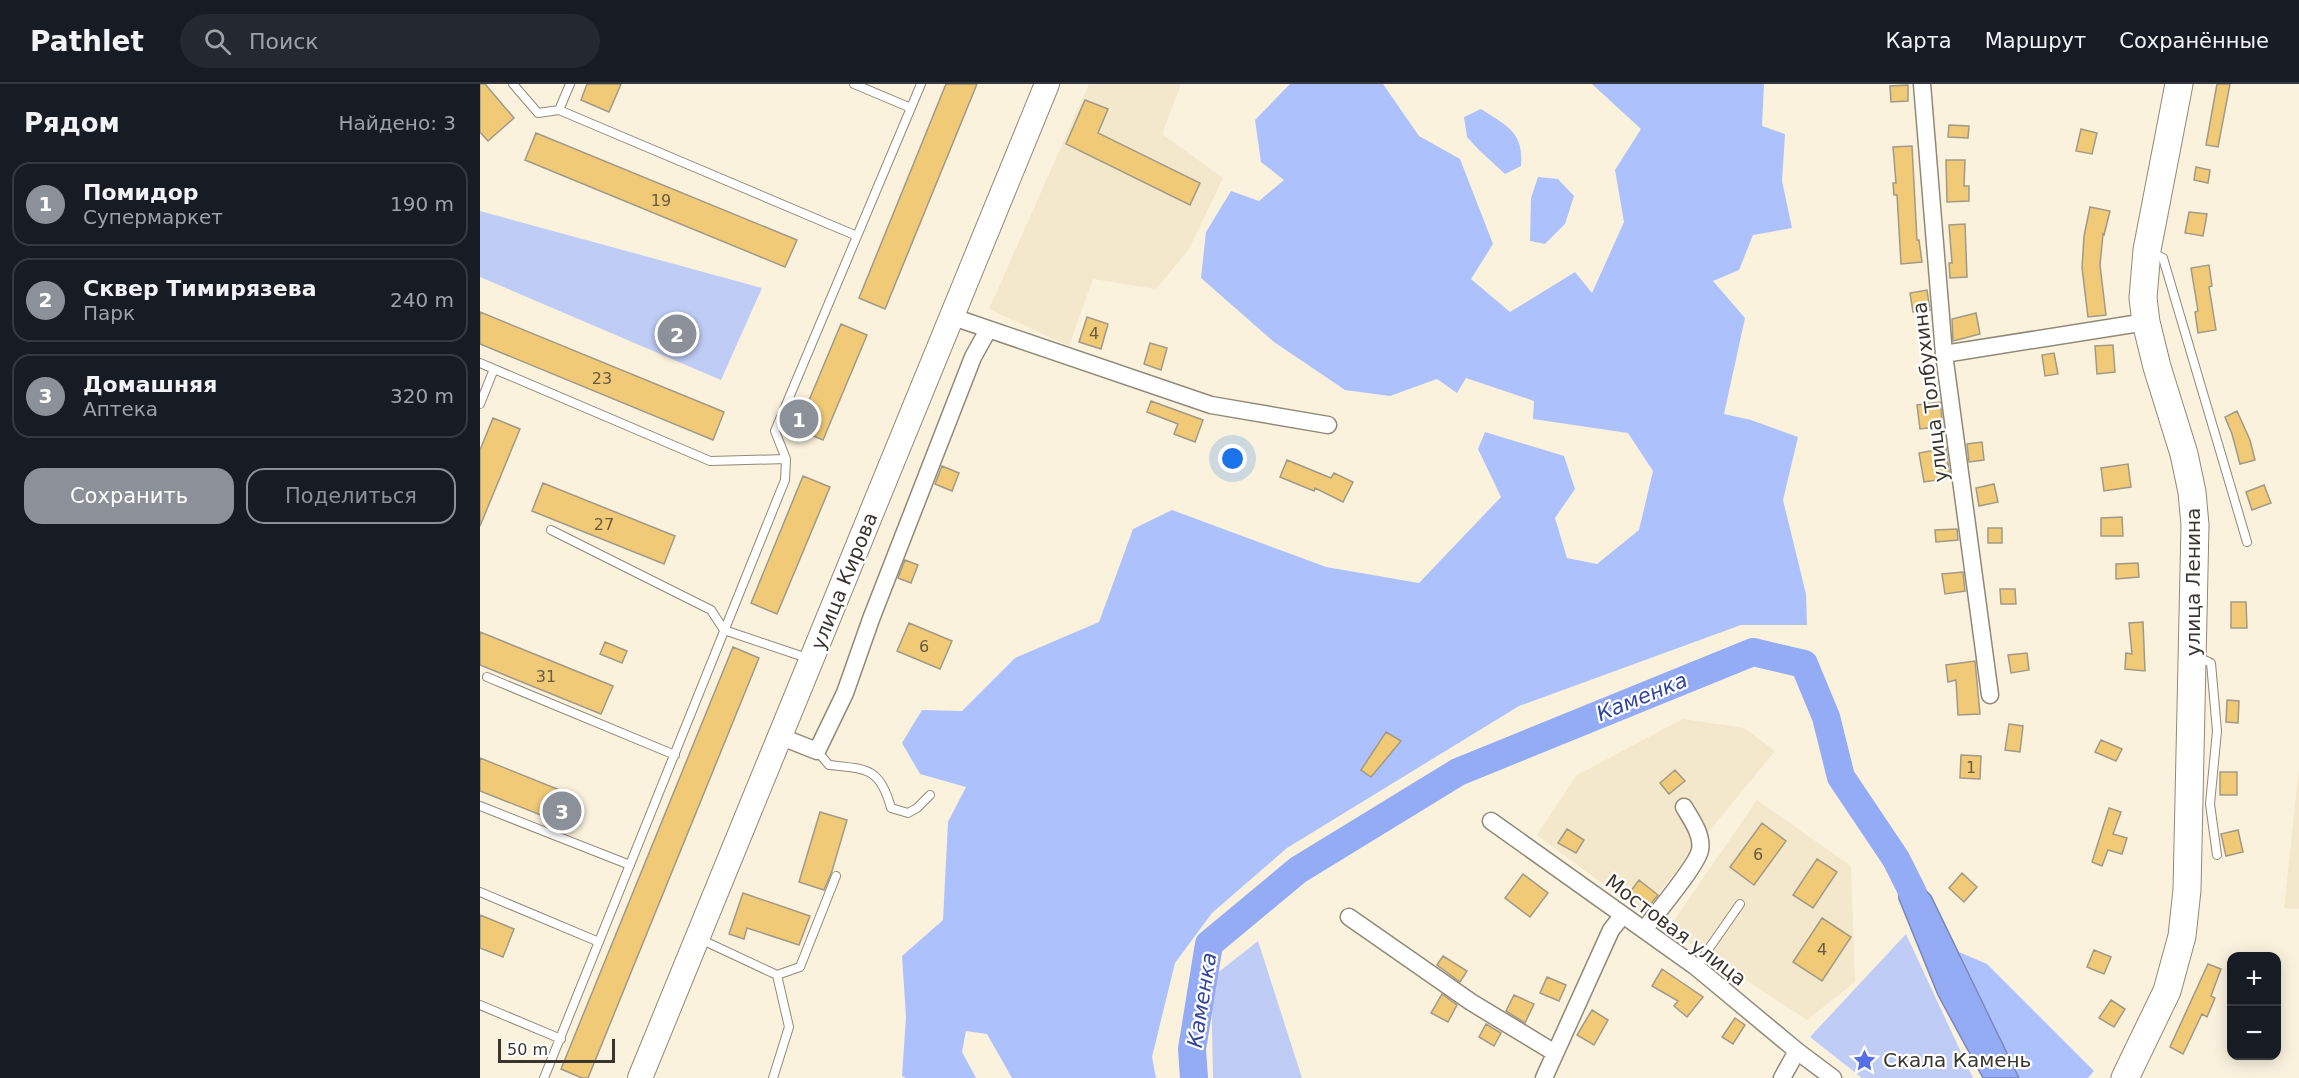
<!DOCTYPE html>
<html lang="ru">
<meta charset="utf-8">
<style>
:root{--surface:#171b24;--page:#242831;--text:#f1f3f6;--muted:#9ea1a6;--line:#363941;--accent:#8c9099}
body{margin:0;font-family:"DejaVu Sans",sans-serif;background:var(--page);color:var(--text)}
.controls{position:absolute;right:18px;bottom:18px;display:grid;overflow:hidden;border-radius:12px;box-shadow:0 3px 15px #0003}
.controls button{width:54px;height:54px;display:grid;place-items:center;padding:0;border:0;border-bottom:2px solid var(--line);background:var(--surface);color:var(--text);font:30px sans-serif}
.scale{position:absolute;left:18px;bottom:15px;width:117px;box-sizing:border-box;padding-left:6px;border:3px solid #3a362f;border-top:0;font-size:16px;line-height:21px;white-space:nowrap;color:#3a362f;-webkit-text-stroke:4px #fff;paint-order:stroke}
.you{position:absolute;left:753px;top:375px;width:21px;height:21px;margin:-15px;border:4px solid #fff;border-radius:50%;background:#1a73e8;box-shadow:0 0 0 9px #1a73e833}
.badge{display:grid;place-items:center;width:39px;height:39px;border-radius:50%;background:var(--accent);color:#fff;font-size:20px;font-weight:700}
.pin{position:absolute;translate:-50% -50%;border:3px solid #fff;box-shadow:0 2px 6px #0006}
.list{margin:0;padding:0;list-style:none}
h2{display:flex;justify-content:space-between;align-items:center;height:78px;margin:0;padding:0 24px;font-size:26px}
h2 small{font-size:20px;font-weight:400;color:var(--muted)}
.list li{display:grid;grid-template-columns:39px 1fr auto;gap:18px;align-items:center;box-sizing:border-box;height:84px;margin:0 12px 12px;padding:0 12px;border:2px solid var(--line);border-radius:18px}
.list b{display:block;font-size:22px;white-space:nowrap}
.list p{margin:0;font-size:20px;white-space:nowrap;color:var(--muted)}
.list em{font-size:20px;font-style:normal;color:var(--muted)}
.actions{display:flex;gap:12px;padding:18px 24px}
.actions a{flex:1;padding:14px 0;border:2px solid var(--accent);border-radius:18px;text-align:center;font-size:21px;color:var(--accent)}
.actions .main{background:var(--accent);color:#fff}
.icon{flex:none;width:33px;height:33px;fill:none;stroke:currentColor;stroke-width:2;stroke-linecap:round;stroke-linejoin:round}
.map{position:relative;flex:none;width:1819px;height:994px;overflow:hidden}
header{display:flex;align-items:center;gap:36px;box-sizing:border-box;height:84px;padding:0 30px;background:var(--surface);border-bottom:2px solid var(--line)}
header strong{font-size:28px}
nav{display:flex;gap:33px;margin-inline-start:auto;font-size:21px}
.search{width:420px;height:54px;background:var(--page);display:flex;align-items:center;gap:15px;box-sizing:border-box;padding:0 21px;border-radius:33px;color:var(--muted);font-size:22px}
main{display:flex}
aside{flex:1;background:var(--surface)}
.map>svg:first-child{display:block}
</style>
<header>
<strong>Pathlet</strong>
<div class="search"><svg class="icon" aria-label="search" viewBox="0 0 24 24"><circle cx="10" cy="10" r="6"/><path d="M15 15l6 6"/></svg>Поиск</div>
<nav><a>Карта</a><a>Маршрут</a><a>Сохранённые</a></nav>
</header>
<main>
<aside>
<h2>Рядом<small>Найдено: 3</small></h2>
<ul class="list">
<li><span class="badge">1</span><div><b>Помидор</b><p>Супермаркет</p></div><em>190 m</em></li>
<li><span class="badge">2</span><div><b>Сквер Тимирязева</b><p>Парк</p></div><em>240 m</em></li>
<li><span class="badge">3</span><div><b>Домашняя</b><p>Аптека</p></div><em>320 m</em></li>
</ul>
<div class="actions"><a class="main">Сохранить</a><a>Поделиться</a></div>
</aside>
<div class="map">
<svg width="1819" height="994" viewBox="0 0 1819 994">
<rect width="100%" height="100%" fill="#fbf2de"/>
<!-- built -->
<path fill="#f3e7cc" d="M609 0H701L682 50 743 94 709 165 676 205 613 195 589 262 509 225Z
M1203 635 1264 644 1295 667 1162 829 1057 751 1097 691Z
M1819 685V825L1804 824Z
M1277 716 1371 782 1375 898 1327 936 1188 845Z"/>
<!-- green -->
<path fill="#bfcdf6" d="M0 127 282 204 241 296 0 193Z
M1426 850 1493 994H1382L1330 953Z
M778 857 822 994H733L731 894Z"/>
<!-- forest -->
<path fill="#adc1fd" d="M810 0H903L939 52 980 75 1013 160 991 195 1030 228 1095 188 1112 209 1144 138 1135 86 1161 45 1112 0H1284L1282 42 1305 50 1302 97 1312 144 1273 151 1259 186 1233 197 1265 234 1244 330 1271 336 1318 353 1303 416 1326 510 1327 541H1261L1039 622 807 764 732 829 695 879 672 973 676 994H532L507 950 486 947 482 968 496 994H426L422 992 426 933 422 872 463 836 468 738 486 703 440 690 422 659 442 626 482 627 535 574 619 538 653 445 692 426 846 483 939 499 1021 413 998 365 1005 348 1084 372 1095 405 1075 434 1087 474 1117 480 1159 446 1173 387 1148 349 1053 335 1054 317 986 294 977 309 957 295 910 312 865 306 794 258 721 194 726 148 751 107 779 117 804 96 781 78 775 36Z
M1001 25C1027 42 1044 48 1041 82L1025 90 999 66 987 53 984 33Z
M1058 93 1078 95 1094 112 1085 140 1065 160 1050 157 1051 114Z
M1479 868 1507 880 1614 987 1608 994H1539Z"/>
<!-- water -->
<path fill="#94abf5" stroke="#7988ba" stroke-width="1.5" d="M1416 775 1451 812 1539 994H1503L1458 911 1419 815Z"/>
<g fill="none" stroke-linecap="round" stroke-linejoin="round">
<!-- river -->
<path stroke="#94abf5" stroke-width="28" d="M714 994 712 965 729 860 818 786 978 688 1273 568 1324 580 1346 633 1361 693 1416 775 1433 809"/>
</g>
<!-- building -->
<path fill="#f0ca77" stroke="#a29a87" stroke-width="1.5" d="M0 0H5L34 34 8 57 0 48Z
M107 0H141L129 28 101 16Z
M466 0H497L405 225 379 214Z
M1737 0H1750L1738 63 1726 61Z
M1428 1V17L1411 18 1410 2Z
M605 16 628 25 618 49 720 99 710 121 586 60Z
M1469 41 1489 42 1488 54 1468 53Z
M1601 45 1617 49 1612 70 1596 67Z
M56 49 317 156 305 183 45 76Z
M1432 62 1437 156H1439L1442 178 1421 180 1417 111H1414L1413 99H1416L1413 63Z
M1466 76H1485L1484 102H1489V117L1467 118Z
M1716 83 1730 86 1728 99 1714 96Z
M1610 123 1630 127 1624 151 1623 150 1620 181 1626 231 1608 233 1602 184 1604 152Z
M1709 128 1727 130 1723 152 1705 149Z
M1485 140 1487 193 1470 194 1469 179H1472L1469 141Z
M1729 181 1732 202 1729 203 1736 246 1718 249 1715 228 1718 227 1711 184Z
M1447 206 1450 226 1433 228 1430 209Z
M0 228 244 328 233 356 0 260Z
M1496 229 1500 250 1473 257 1472 235Z
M607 233 628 240 621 265 599 258Z
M361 240 387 251 343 356 317 345Z
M670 259 687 264 681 286 664 280Z
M1633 261 1635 288 1617 290 1615 262Z
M1574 269 1578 290 1565 292 1562 271Z
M671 317 723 336 715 358 694 350 698 340 667 328Z
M1460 318 1463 342 1440 345 1437 321Z
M1757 327 1770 356 1775 376 1760 380 1752 350 1745 333Z
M13 334 40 345 0 442V366Z
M1502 358 1504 376 1489 378 1487 360Z
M1466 364 1470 394 1444 398 1439 369Z
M807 376 851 394 854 389 873 398 863 418 835 404 834 407 800 393Z
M1648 380 1651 403 1624 407 1621 384Z
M462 382 479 389 472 407 455 400Z
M323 392 350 403 297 530 271 519Z
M63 399 195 452 184 480 52 427Z
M1514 400 1518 418 1499 422 1496 404Z
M1784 401 1791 419 1772 426 1766 408Z
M1642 433 1643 452H1621V434Z
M1508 444H1522V459H1508Z
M1477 445 1478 456 1456 458 1455 446Z
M425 476 438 481 431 499 418 494Z
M1658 479 1659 493 1636 495V480Z
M1483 488 1485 507 1465 510 1462 490Z
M1520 505H1535L1536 520H1521Z
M1751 518H1766L1767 544H1751Z
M1663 538 1665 587 1645 585 1646 569 1652 570 1649 539Z
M429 539 472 557 460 585 417 567Z
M0 548 133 602 121 630 0 581Z
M125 558 147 567 142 579 120 570Z
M253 563 279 574 108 994H102L81 985Z
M1547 569 1549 586 1531 589 1528 571Z
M1495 577 1500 630 1478 631 1476 596 1468 598 1466 581Z
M1747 616 1759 617 1758 639 1746 638Z
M1529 640 1543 642 1540 668 1525 666Z
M906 648 921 657 891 693 881 686Z
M1621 656 1642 665 1636 677 1615 668Z
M1481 671 1501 672 1500 695 1480 694Z
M0 674 92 711 81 739 0 707Z
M1195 686 1205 697 1189 710 1180 699Z
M1740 688H1757V711H1740Z
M1629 724 1641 728 1633 750 1647 754 1642 770 1628 766 1622 782 1612 778Z
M340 728 367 736 352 787 344 806 319 798Z
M1282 739 1306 757 1274 801 1250 783Z
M1087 745 1104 756 1096 769 1078 759Z
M1758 746 1763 768 1746 772 1741 750Z
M1337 775 1357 788 1333 824 1313 811Z
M1482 789 1497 803 1484 818 1469 804Z
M1043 790 1068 809 1050 833 1025 814Z
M1159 796 1178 811 1169 822 1150 808Z
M263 809 330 832 319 861 267 844 264 855 249 850Z
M0 831 34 845 23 873 0 864Z
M1342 834 1371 853 1342 897 1313 878Z
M1614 866 1631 873 1624 890 1607 883Z
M963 872 987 887 980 898 957 881Z
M1728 880 1741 885 1731 912 1735 914 1727 933 1722 930 1703 970 1690 963Z
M1182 885 1223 913 1207 933 1194 922 1198 917 1172 902Z
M1067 893 1086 901 1079 917 1060 909Z
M962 910 977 921 968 938 951 929Z
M1034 911 1054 920 1045 939 1026 927Z
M1631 916 1645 925 1634 943 1619 934Z
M1112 926 1128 936 1114 961 1097 951Z
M1255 934 1265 941 1253 960 1242 953Z
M1006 940 1021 949 1014 962 999 953Z"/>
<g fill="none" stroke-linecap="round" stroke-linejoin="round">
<defs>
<path id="lane" d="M33 0 58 29 79 26 377 152
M374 0 431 24
M79 26 90 0
M1670 168 1683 174 1767 458
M0 279 230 377 306 375
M0 320 14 285
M71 446 231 526 244 546 330 575
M1716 572 1731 579 1737 647 1730 720 1737 771
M7 593 195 671
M337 667 349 681C386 685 400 683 411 724L428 729 437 724 450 711
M0 722 150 781
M0 808 119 858
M220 855 297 891 320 883 356 792
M1216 883 1260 820
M0 921 81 955
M64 994 305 396 306 375 295 347 441 0
M293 994 309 943 297 891"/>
<path id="street" d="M1442 0 1464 270 1510 611
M473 233 731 321 848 341
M1464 270 1666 238
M299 652 337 667 365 609 391 535 493 273 508 246
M1011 737 1216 883 1317 967 1353 994
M869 833 991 918 1075 969
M1164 846C1175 831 1218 780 1220 766 1223 751 1211 735 1204 723
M1064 994 1131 846 1143 831
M1302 994 1317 967"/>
<path id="secondary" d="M160 994 567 0"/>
<path id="primary" d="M1645 994 1687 907 1702 852 1707 806 1715 441 1712 408 1704 370 1677 283 1666 238 1663 214 1667 166 1699 0"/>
</defs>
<!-- lane casing -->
<use href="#lane" stroke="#918977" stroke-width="10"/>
<!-- street casing -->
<use href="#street" stroke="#918977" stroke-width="19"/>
<!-- secondary casing -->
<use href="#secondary" stroke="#918977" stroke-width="26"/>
<!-- primary casing -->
<use href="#primary" stroke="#918977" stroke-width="29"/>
<!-- lane -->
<use href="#lane" stroke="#fff" stroke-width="8"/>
<!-- street -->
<use href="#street" stroke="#fff" stroke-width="16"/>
<!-- secondary -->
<use href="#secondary" stroke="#fff" stroke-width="24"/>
<!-- primary -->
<use href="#primary" stroke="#fff" stroke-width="27"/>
</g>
<!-- icons -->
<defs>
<symbol id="sight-bare" viewBox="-9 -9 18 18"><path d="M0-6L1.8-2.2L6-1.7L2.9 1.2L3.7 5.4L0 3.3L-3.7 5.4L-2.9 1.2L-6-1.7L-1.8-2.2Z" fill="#556fe4" stroke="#fff" stroke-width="2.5" paint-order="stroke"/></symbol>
</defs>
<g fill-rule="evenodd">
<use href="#sight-bare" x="1368" y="960" width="33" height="33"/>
</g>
<g text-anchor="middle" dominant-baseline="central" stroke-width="4.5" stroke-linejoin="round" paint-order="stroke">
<!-- number labels -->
<g font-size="16" fill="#685b41">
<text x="181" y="116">19</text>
<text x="614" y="249">4</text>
<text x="122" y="294">23</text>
<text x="124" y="440">27</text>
<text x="444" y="562">6</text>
<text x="66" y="592">31</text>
<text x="1491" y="683">1</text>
<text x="1278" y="770">6</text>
<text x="1342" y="865">4</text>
</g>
<!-- street labels -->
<g font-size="20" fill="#3a362f" stroke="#fff">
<text transform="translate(1450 308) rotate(-97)">улица Толбухина</text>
<text transform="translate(364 497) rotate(-68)">улица Кирова</text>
<text transform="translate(1713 498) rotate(-90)">улица Ленина</text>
<text transform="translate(1196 846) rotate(37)">Мостовая улица</text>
</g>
<!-- poi labels -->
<g font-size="20" fill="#3a362f" stroke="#fff" text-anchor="start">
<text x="1403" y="976">Скала Камень</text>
</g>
<!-- water labels -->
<g font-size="21" font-style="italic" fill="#33459b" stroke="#fff">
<text transform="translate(1162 613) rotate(-22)">Каменка</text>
<text transform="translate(722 916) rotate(-81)">Каменка</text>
</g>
</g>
</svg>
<div class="controls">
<button>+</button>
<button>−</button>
</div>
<div class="scale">50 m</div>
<div class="you"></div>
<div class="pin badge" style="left:319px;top:335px">1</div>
<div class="pin badge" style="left:197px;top:250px">2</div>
<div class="pin badge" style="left:82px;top:727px">3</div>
</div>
</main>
